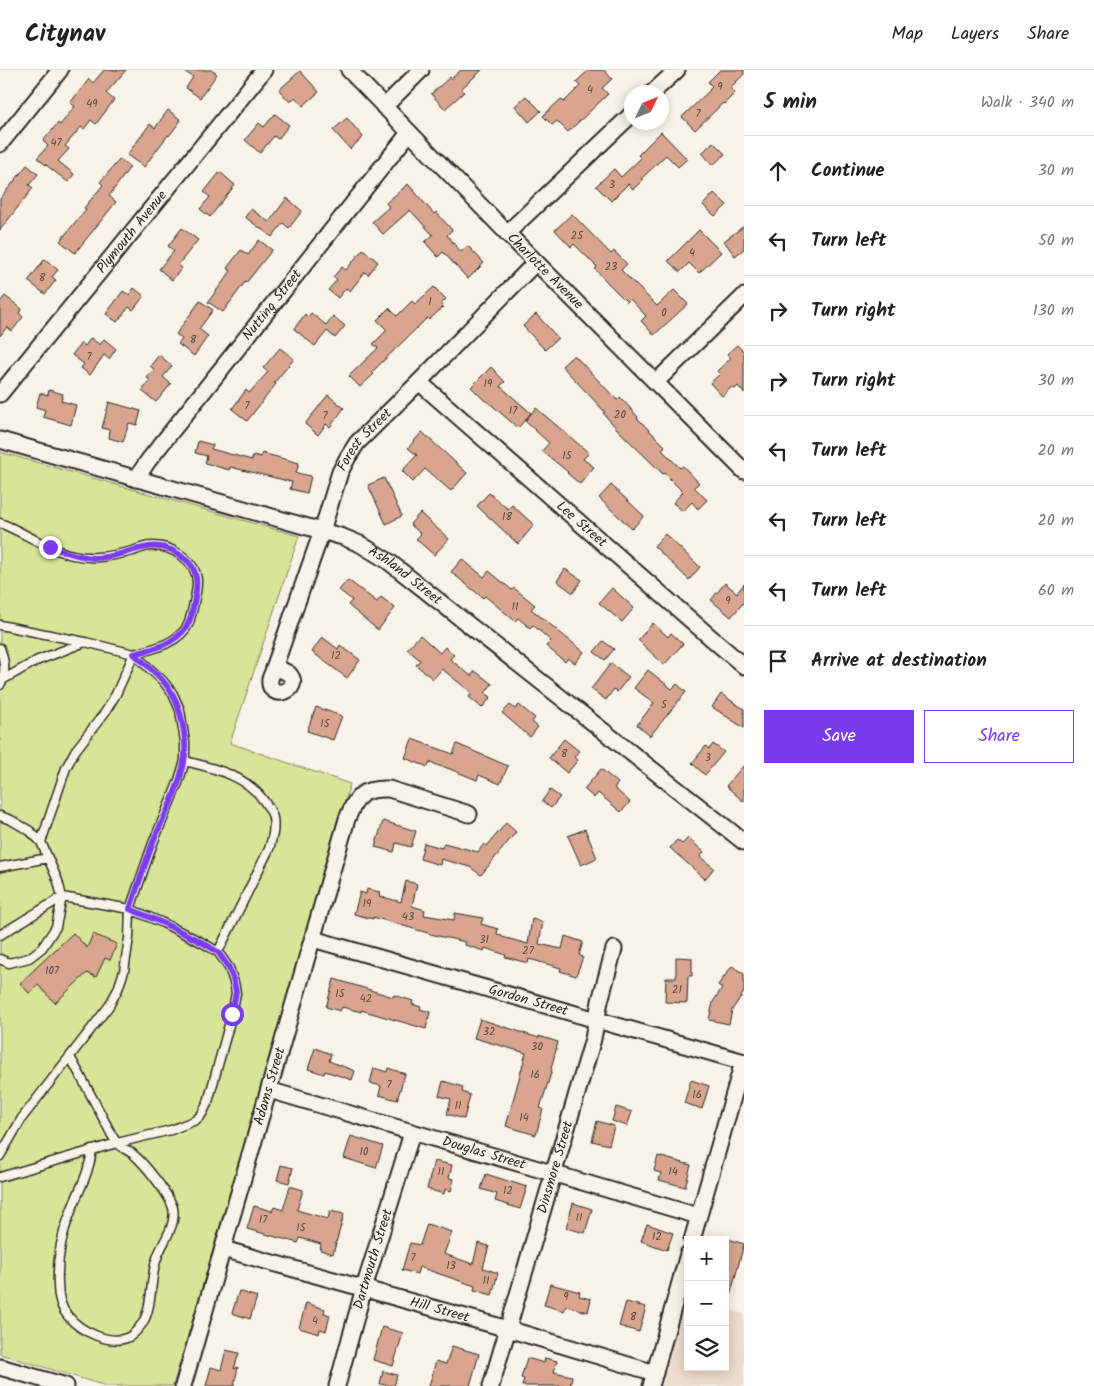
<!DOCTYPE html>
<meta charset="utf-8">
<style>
:root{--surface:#fff;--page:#f6f6f6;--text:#222;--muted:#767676;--line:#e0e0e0;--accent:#7c3aed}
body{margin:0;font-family:Kalam,sans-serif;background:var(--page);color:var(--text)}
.controls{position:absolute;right:15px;bottom:15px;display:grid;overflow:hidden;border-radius:0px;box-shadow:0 2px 12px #0003}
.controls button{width:45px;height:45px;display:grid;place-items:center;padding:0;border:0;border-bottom:1px solid var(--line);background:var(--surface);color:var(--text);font:25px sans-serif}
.compass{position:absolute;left:624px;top:15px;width:45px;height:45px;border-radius:50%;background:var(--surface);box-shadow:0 2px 12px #0003;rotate:47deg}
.stop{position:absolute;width:15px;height:15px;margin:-11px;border:4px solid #7c3aed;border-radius:50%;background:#fff}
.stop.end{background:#7c3aed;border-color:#fff;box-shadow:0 1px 5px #0008}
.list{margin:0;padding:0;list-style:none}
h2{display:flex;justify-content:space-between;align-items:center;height:65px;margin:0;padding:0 20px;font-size:21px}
h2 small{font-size:16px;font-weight:400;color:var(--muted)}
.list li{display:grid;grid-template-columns:32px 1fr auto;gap:15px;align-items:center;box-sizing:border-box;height:70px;padding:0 20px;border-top:1px solid var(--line)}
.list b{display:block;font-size:19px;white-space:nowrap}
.list em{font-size:16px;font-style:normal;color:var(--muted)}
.actions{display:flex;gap:10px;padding:15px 20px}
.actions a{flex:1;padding:11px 0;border:1px solid var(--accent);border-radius:0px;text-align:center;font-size:18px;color:var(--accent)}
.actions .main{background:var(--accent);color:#fff}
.icon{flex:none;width:28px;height:28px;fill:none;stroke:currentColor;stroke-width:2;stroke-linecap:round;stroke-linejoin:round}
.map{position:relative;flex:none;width:744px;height:1316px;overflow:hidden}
header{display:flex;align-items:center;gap:30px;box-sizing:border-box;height:70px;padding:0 25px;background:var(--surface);border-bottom:1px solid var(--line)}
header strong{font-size:24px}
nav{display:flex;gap:28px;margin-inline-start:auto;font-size:18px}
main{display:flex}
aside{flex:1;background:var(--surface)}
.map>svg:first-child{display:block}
</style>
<header>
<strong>Citynav</strong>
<nav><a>Map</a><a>Layers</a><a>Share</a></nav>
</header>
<main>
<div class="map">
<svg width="744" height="1316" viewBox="0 0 744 1316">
<rect width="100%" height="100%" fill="#f7f3e8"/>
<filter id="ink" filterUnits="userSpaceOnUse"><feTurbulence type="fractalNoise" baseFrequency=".02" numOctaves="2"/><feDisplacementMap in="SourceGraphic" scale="10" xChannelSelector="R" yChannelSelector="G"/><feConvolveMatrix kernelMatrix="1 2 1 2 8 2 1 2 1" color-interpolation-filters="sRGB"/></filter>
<g filter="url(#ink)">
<!-- built -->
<path fill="#eedccd" d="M684 1227 688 1228V1297H725V1239L744 1244V1316H660Z"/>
<!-- green -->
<path fill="#d8e497" stroke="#828861" d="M0 382 299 466 230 673 350 714 173 1316H106L0 1284Z"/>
<!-- building -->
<path fill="#d9a58e" stroke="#2b2b2b" d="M104 0H126L106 23 114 30 96 54 91 50 84 59 81 57 65 76 69 79 58 91 74 104 68 112 37 88 48 76 43 71 58 53 60 55 75 36 70 33 89 9 93 13Z
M182 0H211L217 4 200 28 186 18 193 7Z
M461 0H482L461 19 464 22 445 39 431 24 450 7 451 9Z
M589 0H604L612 9 602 18 608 24 568 62 557 51 552 55 543 46 561 29 564 32 580 16 576 12Z
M720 0H744V4L730 18 735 23 724 34 723 33 695 60 682 47 710 20 709 19 712 16 708 12Z
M300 1 319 22 303 36 295 27 290 32 279 20Z
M526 26 541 41 529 52 515 36Z
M168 40 181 50 169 66 168 65 144 97 127 85 150 54 155 58Z
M275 44 289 55 278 69 274 66 260 83 245 70 259 53 264 57Z
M347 48 363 67 350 79 333 60Z
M661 62 687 89 678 97 666 85 641 109 643 110 633 119 628 114 611 131 596 116 614 99 621 107 641 88 638 85Z
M713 72 725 84 713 95 702 83Z
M120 89 130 97 109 126 116 132 75 183 60 171 86 139 84 138 103 115 100 112Z
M27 95 38 104 29 115 33 118 0 160V129Z
M220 102 235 115 210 147 200 139 210 127 204 122Z
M408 114 434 144 436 142 452 160 447 165 461 182 468 176 484 193 468 209 443 182 438 187 425 172 433 165 410 140 383 164 372 152 389 137 386 133Z
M714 123 727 135 715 146 703 135Z
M287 128 302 141 289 158 283 153 272 167 245 147 251 139 269 152Z
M572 144 611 184 614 181 627 194 621 200 657 236 674 220 688 234 654 265 641 251 646 246 630 229 627 232 608 213 595 199 597 197 574 174 571 177 555 160Z
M744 156V179L735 186 724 171Z
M182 158 198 170 178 195 182 198 172 210 159 199 174 181 168 176Z
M699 160 721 182 699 203 689 193 680 202 668 191Z
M259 170 272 180 246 213 245 212 223 242 208 232 231 201 227 198 241 180 248 185Z
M363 179 378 192 368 205 365 202 350 221 346 218 338 228 328 220 337 210 333 207 342 197 346 200Z
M45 189 58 200 52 207 56 210 45 224 28 211Z
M434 217 446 229 441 234 443 237 429 250 427 248 372 302 374 304 360 317 349 306 378 278 373 274 387 260 377 250 389 238 397 246 412 231 415 234Z
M134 218 144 226 133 240 129 237 117 252 106 244 123 221 129 225Z
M5 226 22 239 19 243 23 247 12 261 7 257 0 266V232Z
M200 231 213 240 199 259 208 266 194 286 178 274 182 269 176 264Z
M311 243 326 255 333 246 345 256 335 268 327 261 315 276 294 259 305 244 308 247Z
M536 244 558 268 545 280 523 256Z
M91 268 100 275 104 269 116 279 109 289 104 285 90 305 81 298 84 294 72 285 81 273 85 276Z
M737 275 744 282V323L738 316 735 319 732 317 722 326 710 313 720 304 717 301 731 288 727 284Z
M280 278 294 289 274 313 276 314 247 351 232 339 246 320 249 323 268 302 263 298Z
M159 285 172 296 163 307 171 314 156 332 142 321 150 310 147 308 154 299 150 296Z
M574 285 617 330 620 327 638 347 637 348 665 376 662 380 680 398 683 396 699 413 694 417 707 430 698 439 692 432 683 441 673 433 683 422 664 403 663 404 619 361 603 343 605 342 562 296Z
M491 297 505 312 500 316 531 343 518 358 486 330 485 331 471 317Z
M49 320 63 324 61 331 76 335 71 355 43 347 45 340 36 337 40 323 48 325Z
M328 325 344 338 330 357 326 354 318 365 305 354Z
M109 332 141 341 137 355 129 353 123 372 109 368 110 360 102 358Z
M536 338 589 383 583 389 594 397 580 414 567 403 568 402 542 381 549 373 525 351Z
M422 362 467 403 451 421 425 399 413 412 402 401 417 385 408 378Z
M198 371 213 375 211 379 252 390 253 385 261 387 262 383 299 393 296 403 311 406 307 423 290 419 292 412 230 397 229 400 205 393 207 386 195 383Z
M384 408 402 446 386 454 368 415Z
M611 415 644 446 632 459 599 428Z
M489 423 508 439 512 435 534 455 518 474 477 436Z
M420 443 449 469 434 485 416 469 421 464 410 454Z
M665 464 700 497 689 510 654 476Z
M462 489 484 507 489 501 512 520 514 518 535 535 531 539 584 582 575 593 568 588 565 592 546 576 551 571 533 555 530 558 518 548 515 551 485 526 483 528 451 502Z
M565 499 582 510 573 523 557 511Z
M348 510 377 532 381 527 395 538 378 560 348 535 352 530 339 520Z
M725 513 737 523 744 514V532L731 547 711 530Z
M612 518 634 538 622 552 599 533Z
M653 553 668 567 671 563 683 574 664 595 638 570Z
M420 565 440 583 445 577 454 585 450 589 471 606 475 601 492 614 485 623 491 627 482 638 469 627 472 623 442 599 433 609 416 595 420 590 407 579Z
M322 567 338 579 340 575 360 590 347 608 312 582Z
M603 571 614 579 605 590 594 582Z
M611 593 629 607 617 622 614 619 606 630 591 619Z
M648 600 672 619 677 614 686 622 650 666 637 655 654 633 634 618Z
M721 624 744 639V658L712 637Z
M510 635 515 639 519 635 535 648 532 652 538 657 530 667 502 643Z
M316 637 342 646 333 670 307 661Z
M412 669 453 684 457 674 508 696 500 714 479 705 477 710 442 696V697L430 692 428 697 405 688Z
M564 669 579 681 574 687 578 690 567 703 549 688Z
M713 674 724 682 705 705 692 693 706 676 709 679Z
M744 695V732L726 716Z
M601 699 618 713 614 718 630 732 621 742 598 723 594 728 584 719Z
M550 720 560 727 551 738 542 731Z
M383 751 416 761 411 777 396 773 394 782 375 777Z
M506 753 516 762 481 805 470 797 441 789 440 795 420 789 424 773 442 778 444 773 478 782 484 774 487 776Z
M585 759 597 788 581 795 568 766Z
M688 768 704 782 700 787 714 798 705 809 670 778 677 770 682 774Z
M406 811 417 814 412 836 425 840 424 845 454 850 455 843 483 848 481 854 498 859 497 864 502 866V867L528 874 532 849 543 852 539 874 562 879 565 866 583 872 579 885 583 887 576 906 560 901 561 898 529 889 528 893 505 887 506 885 485 878 484 881 465 875 466 872 438 866 373 847V849L354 844 360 822 366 824 367 819 380 822 379 826 401 832Z
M73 863 87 878 93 864 117 874 110 890 105 888 96 907 87 903 55 933 38 915 29 923 20 913Z
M676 887 692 888V906H688L687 933 665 932 666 908H676Z
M732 896 744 904V922L732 940 729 954 709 950 713 932 722 918 718 915Z
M334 909 393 927 394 925 413 931 412 934 421 937 420 939 430 942 426 959 361 940V942L342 937 340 941 326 937Z
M480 949 539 968V966L558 972 551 999 552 1000 540 1038 543 1039 536 1065 506 1056 526 983 474 968Z
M315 978 331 984 329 991 355 1001 352 1010 325 1001 324 1004 308 999Z
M374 998 387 1002 388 998 405 1004 397 1030 379 1025 381 1016 370 1013Z
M691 1010 709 1016 702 1039 684 1033Z
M443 1011 463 1017 462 1022 470 1025 464 1049 447 1044 451 1029 439 1026Z
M616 1037 632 1042 627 1056 612 1051Z
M597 1051 614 1056 609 1075 592 1071Z
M351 1066 383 1076 376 1098 344 1088Z
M658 1086 691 1095 685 1117 659 1110 661 1103 654 1101Z
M434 1091 452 1095 449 1108 454 1109 451 1121 445 1119 444 1124 427 1119Z
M281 1095 293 1098 289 1113 277 1110Z
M486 1104 527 1117 520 1139 495 1131 497 1124 481 1119Z
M290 1116 303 1120 297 1140 328 1149 330 1141 344 1144 333 1184 320 1180 321 1174 300 1168 298 1173 247 1159 254 1136 272 1141 274 1137 283 1140Z
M573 1133 592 1139 585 1163 566 1158Z
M427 1154 452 1162 444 1184 473 1194 478 1173 489 1176 483 1198 498 1203 492 1225 474 1220 475 1216 419 1197 417 1204 402 1200 410 1173 420 1175Z
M647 1154 673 1163 667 1180 641 1171Z
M728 1169 744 1174 729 1230H725V1179Z
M550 1214 580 1222 579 1226 591 1229 588 1242 566 1236 564 1241 544 1235Z
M239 1221 257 1227 250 1249 232 1243Z
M626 1232 646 1237 639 1262 619 1256Z
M306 1233 325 1239 324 1243 330 1245 326 1261 320 1259 319 1264 299 1258Z
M382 1257 403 1263 393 1296 373 1290Z
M452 1276 479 1284 470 1316H429L436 1291 446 1294Z
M226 1280 239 1283 234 1299 238 1297 234 1316H206L211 1297 221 1300Z
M527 1288 544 1293 545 1288 557 1291 554 1302 572 1306 570 1316H522L524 1309 521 1308Z
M383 1301 397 1305 394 1316 380 1314Z"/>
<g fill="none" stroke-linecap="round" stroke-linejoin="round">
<defs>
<path id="service" d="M0 453C24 462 48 480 73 485 95 490 111 486 133 481 138 479 145 476 151 476 171 475 197 490 197 512 197 522 194 532 192 542 191 545 190 549 189 553 180 573 153 579 134 584L116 624 106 641 75 681 66 698 41 772
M0 555 85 572 134 584 163 611 173 624 180 640 185 672V691L178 713 153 773 130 839 129 868 124 901 118 919 109 936 22 1048 0 1086
M0 578C4 589 7 604 0 615
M4 609 36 591 85 572
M185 691C213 698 246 705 264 731 267 736 272 741 273 748 275 759 272 769 269 779L218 882
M0 746 11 750 30 761 41 772 58 811 62 827 56 857 42 878 29 888 9 893 0 889
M0 797 48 788
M0 865 62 827 130 839 163 853 203 873 218 882 229 898 234 912 236 923 232 944 208 1032 202 1044 196 1050 171 1060 117 1073 0 1107
M70 987C82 1008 93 1029 104 1050 108 1057 112 1067 117 1073 121 1078 128 1080 133 1084 144 1093 169 1124 173 1138 177 1156 162 1172 157 1188 150 1206 153 1238 142 1254 139 1258 134 1264 129 1267 110 1276 80 1261 68 1246 61 1238 58 1225 58 1214 57 1191 61 1166 70 1144 78 1121 89 1105 92 1080"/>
<g id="minor">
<path id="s1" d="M349 0 507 163 744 401"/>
<path d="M653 22 677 0"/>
<path d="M384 37 421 0"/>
<path d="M0 74 60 0"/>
<path d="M507 163 632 44"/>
<path id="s2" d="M419 312 717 573 744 596"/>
<path d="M656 312 744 226"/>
<path id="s3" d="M0 324 264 0"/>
<path id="s4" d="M0 370 343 467 360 474 388 491 744 772"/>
<path id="s5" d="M136 409 148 391 409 63"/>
<path id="s6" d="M274 598C279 599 285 601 289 604 304 621 267 632 270 609 271 606 273 602 274 598L322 461 340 402 348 387 357 373 419 312 536 192"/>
<path id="s7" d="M313 869 744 992"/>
<path id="s8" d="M269 1020 698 1146"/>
<path d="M692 1170 743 992"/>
<path id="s9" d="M223 1179 508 1259 655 1303"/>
<path d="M0 1297 66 1316"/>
<path id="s10" d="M183 1316 347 749C357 725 362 718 389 719L469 744"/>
<path id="s11" d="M337 1316 364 1218 412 1063"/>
<path id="s12" d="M491 1316 593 969 600 931 614 879"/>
<path d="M651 1316 688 1184"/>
</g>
</defs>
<!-- service casing -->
<use href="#service" stroke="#2b2b2b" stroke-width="11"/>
<!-- minor casing -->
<use href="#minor" stroke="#2b2b2b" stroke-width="19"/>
<!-- service -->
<use href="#service" stroke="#f7f3e8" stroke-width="8"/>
<!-- minor -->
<use href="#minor" stroke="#f7f3e8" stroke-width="15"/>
</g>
</g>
<g fill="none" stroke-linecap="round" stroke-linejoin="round" filter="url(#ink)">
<!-- route -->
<path stroke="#7c3aed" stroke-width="6" d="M50 477C65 482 78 487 94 488 128 489 153 461 185 489 191 493 195 500 196 508 198 517 192 548 187 556 175 574 154 579 134 584 148 596 164 609 173 625 182 642 188 673 184 692 179 718 166 743 155 767 146 791 138 815 130 839L163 853 203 873 218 882 229 898 234 912 236 922 232 944"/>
</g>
<g text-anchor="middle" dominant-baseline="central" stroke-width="4" stroke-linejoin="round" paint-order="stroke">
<!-- number labels -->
<g font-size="11" fill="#564a44">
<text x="720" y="17">9</text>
<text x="590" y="20">4</text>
<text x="92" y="34">49</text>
<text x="698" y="44">7</text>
<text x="56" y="73">47</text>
<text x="612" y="115">3</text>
<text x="577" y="166">25</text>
<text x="692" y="183">4</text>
<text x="611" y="197">23</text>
<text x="42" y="208">8</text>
<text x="430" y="232">1</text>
<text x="664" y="243">0</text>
<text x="193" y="270">8</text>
<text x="89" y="287">7</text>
<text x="488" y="314">19</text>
<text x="247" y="336">7</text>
<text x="513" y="341">17</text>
<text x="620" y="345">20</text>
<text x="325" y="346">7</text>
<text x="567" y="386">15</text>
<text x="507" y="447">18</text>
<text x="728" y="531">9</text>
<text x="515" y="537">11</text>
<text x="336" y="586">12</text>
<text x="664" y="635">5</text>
<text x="325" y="654">15</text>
<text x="564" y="684">8</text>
<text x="708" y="688">3</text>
<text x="367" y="834">19</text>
<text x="408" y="847">43</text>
<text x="484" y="870">31</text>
<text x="528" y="881">27</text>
<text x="52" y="901">107</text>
<text x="677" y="920">21</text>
<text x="340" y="924">15</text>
<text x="366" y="929">42</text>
<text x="489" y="962">32</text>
<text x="537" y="977">30</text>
<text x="535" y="1005">16</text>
<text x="389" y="1015">7</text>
<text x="697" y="1025">16</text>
<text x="458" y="1036">11</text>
<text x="524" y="1048">14</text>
<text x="364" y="1082">10</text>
<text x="441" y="1102">11</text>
<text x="673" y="1102">14</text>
<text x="508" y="1121">12</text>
<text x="579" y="1148">11</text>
<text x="263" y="1150">17</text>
<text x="301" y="1158">15</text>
<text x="657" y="1167">12</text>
<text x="413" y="1188">7</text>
<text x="451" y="1196">13</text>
<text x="486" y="1211">11</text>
<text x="566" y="1227">9</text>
<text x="633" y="1247">8</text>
<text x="315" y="1251">4</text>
</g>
<!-- street labels -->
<g font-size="14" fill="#2b2b2b" stroke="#f7f3e8">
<text stroke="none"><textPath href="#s3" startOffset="209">Plymouth Avenue</textPath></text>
<text stroke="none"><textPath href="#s1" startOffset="281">Charlotte Avenue</textPath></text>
<text stroke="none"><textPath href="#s5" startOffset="221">Nutting Street</textPath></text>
<text stroke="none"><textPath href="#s6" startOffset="321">Forest Street</textPath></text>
<text stroke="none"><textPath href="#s2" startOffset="216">Lee Street</textPath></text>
<text stroke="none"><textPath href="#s4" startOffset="430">Ashland Street</textPath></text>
<text stroke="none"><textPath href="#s7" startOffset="224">Gordon Street</textPath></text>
<text stroke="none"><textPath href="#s10" startOffset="312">Adams Street</textPath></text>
<text stroke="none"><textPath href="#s8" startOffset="224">Douglas Street</textPath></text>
<text stroke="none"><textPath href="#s12" startOffset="228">Dinsmore Street</textPath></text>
<text stroke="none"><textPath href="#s11" startOffset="132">Dartmouth Street</textPath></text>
<text stroke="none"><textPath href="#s9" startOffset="225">Hill Street</textPath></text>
</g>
</g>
</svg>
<div class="controls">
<button>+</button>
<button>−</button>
<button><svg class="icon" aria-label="layers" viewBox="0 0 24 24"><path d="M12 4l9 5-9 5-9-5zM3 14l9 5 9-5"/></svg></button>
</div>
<svg class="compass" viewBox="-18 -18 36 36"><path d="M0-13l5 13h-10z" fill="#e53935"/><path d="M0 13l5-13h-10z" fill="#767676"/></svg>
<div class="stop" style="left:232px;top:944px"></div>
<div class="stop end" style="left:50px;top:477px"></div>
</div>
<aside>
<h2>5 min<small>Walk · 340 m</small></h2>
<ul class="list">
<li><svg class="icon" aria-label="ahead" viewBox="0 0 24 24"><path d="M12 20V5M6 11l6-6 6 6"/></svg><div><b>Continue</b></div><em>30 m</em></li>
<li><svg class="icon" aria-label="left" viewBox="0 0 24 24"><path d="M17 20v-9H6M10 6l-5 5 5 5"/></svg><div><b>Turn left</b></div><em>50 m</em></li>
<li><svg class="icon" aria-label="right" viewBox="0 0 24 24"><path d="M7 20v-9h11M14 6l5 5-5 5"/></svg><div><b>Turn right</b></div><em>130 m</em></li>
<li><svg class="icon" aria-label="right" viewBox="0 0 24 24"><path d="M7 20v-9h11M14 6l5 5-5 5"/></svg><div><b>Turn right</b></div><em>30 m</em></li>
<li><svg class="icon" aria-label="left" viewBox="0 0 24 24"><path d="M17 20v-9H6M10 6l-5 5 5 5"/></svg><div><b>Turn left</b></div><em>20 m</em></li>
<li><svg class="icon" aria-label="left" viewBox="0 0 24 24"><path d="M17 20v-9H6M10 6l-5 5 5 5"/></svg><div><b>Turn left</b></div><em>20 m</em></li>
<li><svg class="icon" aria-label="left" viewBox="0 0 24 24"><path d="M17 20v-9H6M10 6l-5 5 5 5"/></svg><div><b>Turn left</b></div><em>60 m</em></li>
<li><svg class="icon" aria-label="arrive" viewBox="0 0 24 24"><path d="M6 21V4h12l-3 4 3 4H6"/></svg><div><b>Arrive at destination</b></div></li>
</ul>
<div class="actions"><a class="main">Save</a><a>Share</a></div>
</aside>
</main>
